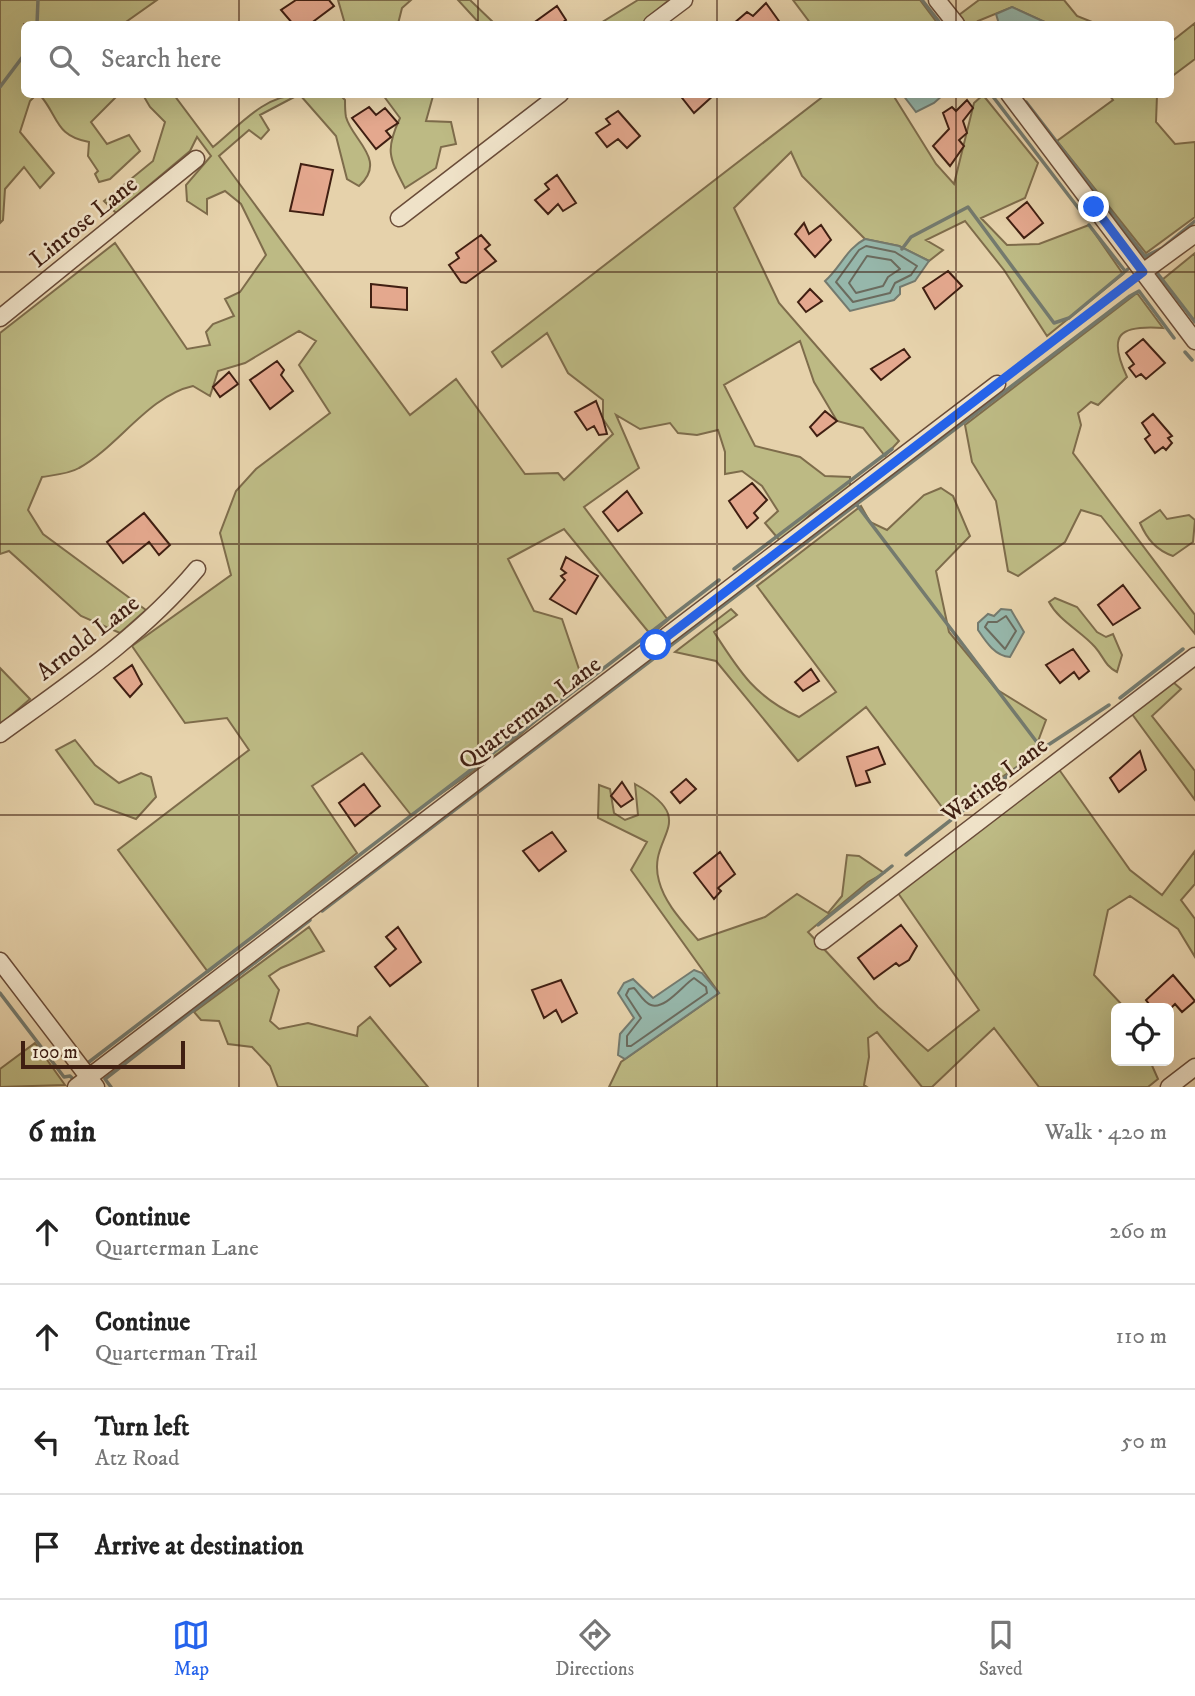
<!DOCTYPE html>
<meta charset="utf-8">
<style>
:root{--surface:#fff;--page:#f6f6f6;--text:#222;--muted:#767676;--line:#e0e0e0;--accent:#2563eb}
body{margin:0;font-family:"IM FELL DW Pica",serif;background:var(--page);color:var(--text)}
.controls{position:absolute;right:21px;bottom:21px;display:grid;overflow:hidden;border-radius:10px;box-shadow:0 7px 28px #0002}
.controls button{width:63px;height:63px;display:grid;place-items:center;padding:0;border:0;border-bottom:2px solid var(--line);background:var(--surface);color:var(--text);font:35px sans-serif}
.scale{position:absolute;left:21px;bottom:18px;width:164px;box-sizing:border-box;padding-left:7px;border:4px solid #401f12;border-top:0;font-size:19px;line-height:24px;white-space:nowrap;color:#401f12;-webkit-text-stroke:5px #efe2c8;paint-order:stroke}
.stop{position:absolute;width:21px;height:21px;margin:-16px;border:5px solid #2563eb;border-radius:50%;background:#fff}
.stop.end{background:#2563eb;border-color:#fff;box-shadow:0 2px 7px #0008}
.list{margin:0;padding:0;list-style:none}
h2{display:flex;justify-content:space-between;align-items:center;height:91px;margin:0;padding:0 28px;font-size:30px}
h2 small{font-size:23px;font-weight:400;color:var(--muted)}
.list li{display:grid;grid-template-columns:46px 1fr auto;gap:21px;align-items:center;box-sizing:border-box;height:105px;padding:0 28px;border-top:2px solid var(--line)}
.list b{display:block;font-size:26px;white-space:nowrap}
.list p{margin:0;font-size:23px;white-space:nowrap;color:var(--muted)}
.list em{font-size:23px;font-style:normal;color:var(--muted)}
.icon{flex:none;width:38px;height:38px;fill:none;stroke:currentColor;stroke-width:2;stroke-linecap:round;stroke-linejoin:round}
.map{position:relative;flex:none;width:1195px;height:1087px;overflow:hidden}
.search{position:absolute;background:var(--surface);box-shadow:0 7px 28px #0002;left:21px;right:21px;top:21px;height:77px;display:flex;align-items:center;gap:18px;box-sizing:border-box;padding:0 24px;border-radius:10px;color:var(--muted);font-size:26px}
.sheet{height:511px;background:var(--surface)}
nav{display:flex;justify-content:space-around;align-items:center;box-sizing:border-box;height:98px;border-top:2px solid var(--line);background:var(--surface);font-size:19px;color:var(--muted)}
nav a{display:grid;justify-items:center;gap:4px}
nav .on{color:var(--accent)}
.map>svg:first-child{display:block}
</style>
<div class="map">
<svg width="1195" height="1087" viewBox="0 0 1195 1087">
<rect width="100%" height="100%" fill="#e6d2ab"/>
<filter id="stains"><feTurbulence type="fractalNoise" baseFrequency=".00286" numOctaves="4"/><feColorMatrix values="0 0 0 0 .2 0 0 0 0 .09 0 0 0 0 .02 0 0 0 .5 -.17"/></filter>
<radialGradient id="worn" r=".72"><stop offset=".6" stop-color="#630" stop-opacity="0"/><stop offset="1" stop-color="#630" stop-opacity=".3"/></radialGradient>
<!-- green -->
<path fill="#bdba84" stroke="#7e6c4b" stroke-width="2" d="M0 0H157L123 24H24V94L36 95 30 101 20 132 54 173 40 188 24 167 5 189 3 220 0 223Z
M338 0H411L402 8 398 24H345Z
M458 0H470L495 24H480Z
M638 0H669L641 24H613L604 21Z
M793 0H920L938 24H811Z
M979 0H1064L1077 16 1097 24H1049L1012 7 978 21 980 24H966L959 15Z
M1195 23V59L1171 77V42Z
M40 95H118L91 122 107 144 129 135 140 151 110 179 99 182 95 174 98 171 88 156 89 142C55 136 59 117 40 95Z
M143 95H174L213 147C238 127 264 95 298 95L260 115 269 130 261 139 249 130 219 156 410 415 456 379 525 474 558 473 564 480 613 434 603 419V400L568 373 547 333 502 367 492 352 825 95H893L936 164 954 184 974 103 983 95 1038 163 1025 198 981 218 1007 245 1039 244 1089 225 1123 274 1047 336 1004 270 965 221 926 240 943 250 929 261 899 246 865 239 802 176 791 152 734 208 779 303 899 441 885 456 863 428 837 421 814 382 800 341 724 385 755 446 800 457 825 476 850 477V488L812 513 781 542 765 523 778 511 762 486 742 471 725 474V452L718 430 697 435 678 433 670 423 640 429 616 415 639 468 584 507 668 620 651 635 564 529 508 559 534 611 562 619 583 681 500 752 411 815 362 753 312 786 357 853 208 972 118 850 249 750 227 718 185 723 132 646 231 575 220 533 236 491 256 469 330 413 299 365 316 341 299 331 245 363 218 371 210 396 193 386C148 396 119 446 79 468 69 474 54 475 42 477L28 510 43 534 146 610 120 633 81 616 9 551 0 554V333L115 243 187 349 210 345 206 332 213 324 234 316 225 299 240 292 266 255 241 204 225 191 207 199V214L187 201 186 185 211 156 197 137 190 151 116 213 104 201 153 161 165 122 150 107Z
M300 95H340L345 100C345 105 345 112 346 117 352 140 388 160 359 186L347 179 336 136Z
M383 95H438L433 96 426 121 451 122 456 144 441 147 436 168 405 188C389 157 385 150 400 118Z
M1109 95H1157L1156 122 1175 144 1195 142V217L1146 253 1057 141 1113 100Z
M1195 253V322L1162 280Z
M1137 293 1163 328C1119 325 1107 334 1127 377L1098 405 1091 402 1078 413 1081 425 1073 453 1195 615V634L1101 516 1081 510 1065 542 1018 576 1008 571 996 501 972 462 965 425Z
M941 488 953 496 970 536 936 571 949 632 996 689 1046 720 1037 744 1042 749 948 815 866 707 798 761 716 661 675 652 731 609 737 615 714 632C739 671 755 697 799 717L836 692 757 586 861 506 870 522 887 530 924 495Z
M1160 510 1167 519 1189 515 1195 520 1193 542 1173 556C1156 550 1147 539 1140 523Z
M1055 598 1077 607 1097 632 1106 637 1113 634 1122 655 1117 672C1104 665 1104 657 1095 647 1081 631 1059 621 1049 602Z
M0 668 30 699 0 725Z
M1173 682 1181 689 1152 716 1195 771V800L1132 714Z
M75 740 95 765 119 783 141 773 151 777 156 797 136 819 95 804 56 750Z
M1058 768 1130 870 1162 895 1195 851V884L1181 900 1195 919V957L1178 929 1130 896 1108 910 1094 975 1125 1008H1116V1061H1150L1158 1079 1148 1087H1039L994 1028 932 1087H922L877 1032 868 1038 869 1057 864 1085 867 1087H609L621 1062 719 993 631 870 647 842 598 818 599 785 610 789 614 813 625 820 638 815 635 784C703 822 646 835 659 881 665 904 683 922 698 940L765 917 797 894 828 913 842 896 847 855 859 856 884 873 868 882 808 932 878 1007 928 1051 979 1010 898 893Z
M309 927 324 951 281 968 269 976 279 990 270 1021 279 1029 308 1023 357 1036 358 1027 370 1017 428 1087H278L270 1066 252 1047 228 1044 219 1021 201 1020 194 1012Z
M35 1043 65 1085 0 1087V1069Z"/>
<!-- water -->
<path fill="#96b7ab" stroke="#747a6e" stroke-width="2" d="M1012 7 1049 24H999L996 14Z
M903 95H943L934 103 916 112Z
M865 239 899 246 929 261 915 281 900 287V294L894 300 850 311 825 281C840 268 847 248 865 239Z
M1001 609 1011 610 1024 632 1010 657C995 656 986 642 978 630V623L988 614 994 616Z
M694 970 702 973 719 993 625 1059 618 1055 620 1034 634 1018 618 993 624 983 633 979 653 998Z"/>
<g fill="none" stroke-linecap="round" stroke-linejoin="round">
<!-- shore -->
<path stroke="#6b6b5e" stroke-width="2" d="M866 246 895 252 917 266 911 275 895 283 890 293 853 302 836 282 859 250Z
M867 256 891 260 900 269 888 277 883 286 856 293 849 283Z
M1006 616 1016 631 1005 649 985 627 988 622H997Z
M694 978 706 987 707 993 631 1046H627V1036L641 1018 626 995 629 989 634 988C639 993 644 1003 651 1005 665 1010 683 985 694 978Z"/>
<!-- stream -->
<path stroke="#747a6e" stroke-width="3.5" d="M922 0 941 24
M37 24 38 0
M0 87 24 55
M991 94 1079 209
M1026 102 1147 259
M1089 225 1125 271
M902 249 911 237 968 207 1054 323 1069 318 1128 269
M1146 256 1162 248 1195 221
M1158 274 1195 322
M1185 352 1192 360
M857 505 1042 749
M734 569 892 449
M1120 698 1183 649
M906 855 1042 749 1109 705
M322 911 1130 296 1139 291 1174 338
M818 925 892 866
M0 993 64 1077 70 1076 73 1079
M89 1062 719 580
M111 1087 105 1079 310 920"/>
</g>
<!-- building -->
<path fill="#e4a88e" stroke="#401f12" stroke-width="2" d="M296 0H329L334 6 310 24H293L281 10Z
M766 3 781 24H733L747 12 753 16Z
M557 6 566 20 560 24H532Z
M679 94H715L694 113Z
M967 100 973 108 963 121 967 133 959 140 964 146 950 166 933 146 949 129 943 113 952 107 956 111Z
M369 107 376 115 385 108 398 123 386 131 391 137 376 149 352 118Z
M618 111 640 136 627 148 618 139 607 147 596 133 610 124 606 119Z
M301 164 333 170 323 215 290 211Z
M557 175 576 203 563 211 558 204 548 214 535 200 549 189 545 184Z
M1027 202 1043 223 1024 238 1007 218Z
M804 223 809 234 821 225 831 240 815 257 795 234Z
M481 235 490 245 485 249 496 261 466 283 461 282 449 265 459 258 456 253Z
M948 271 962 286 935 309 923 288Z
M371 284 407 288V310L371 307Z
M810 289 822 301 806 312 798 302Z
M1143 339 1165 363 1146 379 1141 374 1136 377 1129 368 1134 364 1126 353Z
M904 349 910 357 881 380 871 369Z
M277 361 284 370 281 375 293 391 270 409 250 380Z
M229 372 238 384 220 397 213 387Z
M596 401 603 419 607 434 599 435 594 426 587 430 575 412Z
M825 411 837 421 817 436 810 427Z
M1153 414 1172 436 1168 438 1172 443 1166 450 1163 447 1155 453 1145 439 1150 435 1142 423Z
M752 483 767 500 754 513 758 518 747 528 729 501Z
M627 491 642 513 618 531 603 512Z
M144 513 170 545 159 555 149 542 123 563 107 542Z
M566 557 598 576 576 614 550 599 565 580 561 576 566 573 561 569Z
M1123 585 1140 608 1113 625 1098 605Z
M1073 649 1089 671 1079 679 1074 672 1060 683 1046 665Z
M132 665 142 684 130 697 114 678Z
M811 669 819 681 803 691 795 682Z
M878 747 885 764 866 771 870 782 856 786 847 757Z
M1140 751 1146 770 1119 792 1110 778Z
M686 779 696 789 680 803 671 792Z
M622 782 633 799 621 807 611 796Z
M364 784 380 806 355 826 339 803Z
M552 832 566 851 539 871 523 851Z
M720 852 735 874 718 888 721 891 714 899 694 873Z
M901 925 917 946 909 960 899 966 896 963 874 979 858 958Z
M398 927 421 962 390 986 375 967 396 949 386 937Z
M1173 975 1195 1001 1182 1012 1175 1004 1171 1008H1152L1146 1000Z
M561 980 577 1013 562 1022 556 1010 544 1018 532 990Z"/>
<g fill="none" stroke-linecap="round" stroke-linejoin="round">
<defs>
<path id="minor" d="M937 0 956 24
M652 24 684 0
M1009 94 1195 341
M399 218 560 94
M1143 272 1195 234
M0 318 196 159
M0 734C69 684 142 635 197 569
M823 941 1195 656
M0 961 96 1087
M76 1087 997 384
M1169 1087 1195 1067"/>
</defs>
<!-- minor casing -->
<use href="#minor" stroke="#6a4c38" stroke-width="19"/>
<!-- path -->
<path stroke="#401f12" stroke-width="2" stroke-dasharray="2 3.5" stroke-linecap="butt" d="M1006 377 1132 280"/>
<!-- minor -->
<use href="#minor" stroke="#efe2c8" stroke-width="16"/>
</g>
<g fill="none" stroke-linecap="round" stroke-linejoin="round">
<!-- route -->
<path stroke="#2563eb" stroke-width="9" d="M656 645 1143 272 1094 207"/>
</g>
<!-- grid -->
<path fill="none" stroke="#401f12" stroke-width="2" stroke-opacity="0.55" d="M239 0V24M478 0V24M717 0V24M956 0V24M239 94V1087M478 94V1087M717 94V1087M956 94V1087M0 272H1195M0 544H1195M0 815H1195"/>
<g text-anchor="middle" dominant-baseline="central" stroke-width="5" stroke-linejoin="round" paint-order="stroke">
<!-- street labels -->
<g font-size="24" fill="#401f12" stroke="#efe2c8">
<text transform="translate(84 222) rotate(-39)">Linrose Lane</text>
<text transform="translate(88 638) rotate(-38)">Arnold Lane</text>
<text transform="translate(530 713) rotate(-37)">Quarterman Lane</text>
<text transform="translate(995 780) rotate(-37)">Waring Lane</text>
</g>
</g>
<rect width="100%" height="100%" filter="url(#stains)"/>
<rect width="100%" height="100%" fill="url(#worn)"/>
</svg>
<div class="controls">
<button><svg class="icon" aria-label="locate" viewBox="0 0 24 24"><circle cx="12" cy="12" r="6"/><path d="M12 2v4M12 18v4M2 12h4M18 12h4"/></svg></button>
</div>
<div class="scale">100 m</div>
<div class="stop" style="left:656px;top:645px"></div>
<div class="stop end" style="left:1094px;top:207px"></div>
<div class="search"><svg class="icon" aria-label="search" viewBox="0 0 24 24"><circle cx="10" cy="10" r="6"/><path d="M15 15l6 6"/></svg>Search here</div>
</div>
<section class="sheet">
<h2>6 min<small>Walk · 420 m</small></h2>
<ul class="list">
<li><svg class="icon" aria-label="ahead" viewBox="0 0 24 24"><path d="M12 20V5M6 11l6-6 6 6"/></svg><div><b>Continue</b><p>Quarterman Lane</p></div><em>260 m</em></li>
<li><svg class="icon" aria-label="ahead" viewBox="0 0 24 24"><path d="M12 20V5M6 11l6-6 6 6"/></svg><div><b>Continue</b><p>Quarterman Trail</p></div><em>110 m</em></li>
<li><svg class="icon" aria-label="left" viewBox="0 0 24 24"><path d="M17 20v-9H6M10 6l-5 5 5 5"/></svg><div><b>Turn left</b><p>Atz Road</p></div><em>50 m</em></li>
<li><svg class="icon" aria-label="arrive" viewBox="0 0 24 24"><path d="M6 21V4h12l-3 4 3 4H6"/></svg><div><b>Arrive at destination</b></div></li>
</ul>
</section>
<nav>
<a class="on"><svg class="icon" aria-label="map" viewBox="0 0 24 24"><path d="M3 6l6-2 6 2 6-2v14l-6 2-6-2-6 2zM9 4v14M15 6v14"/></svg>Map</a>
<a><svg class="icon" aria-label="directions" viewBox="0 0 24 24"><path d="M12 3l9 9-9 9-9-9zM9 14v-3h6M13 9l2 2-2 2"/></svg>Directions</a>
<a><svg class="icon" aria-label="saved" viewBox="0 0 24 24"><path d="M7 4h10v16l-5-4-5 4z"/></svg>Saved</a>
</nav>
